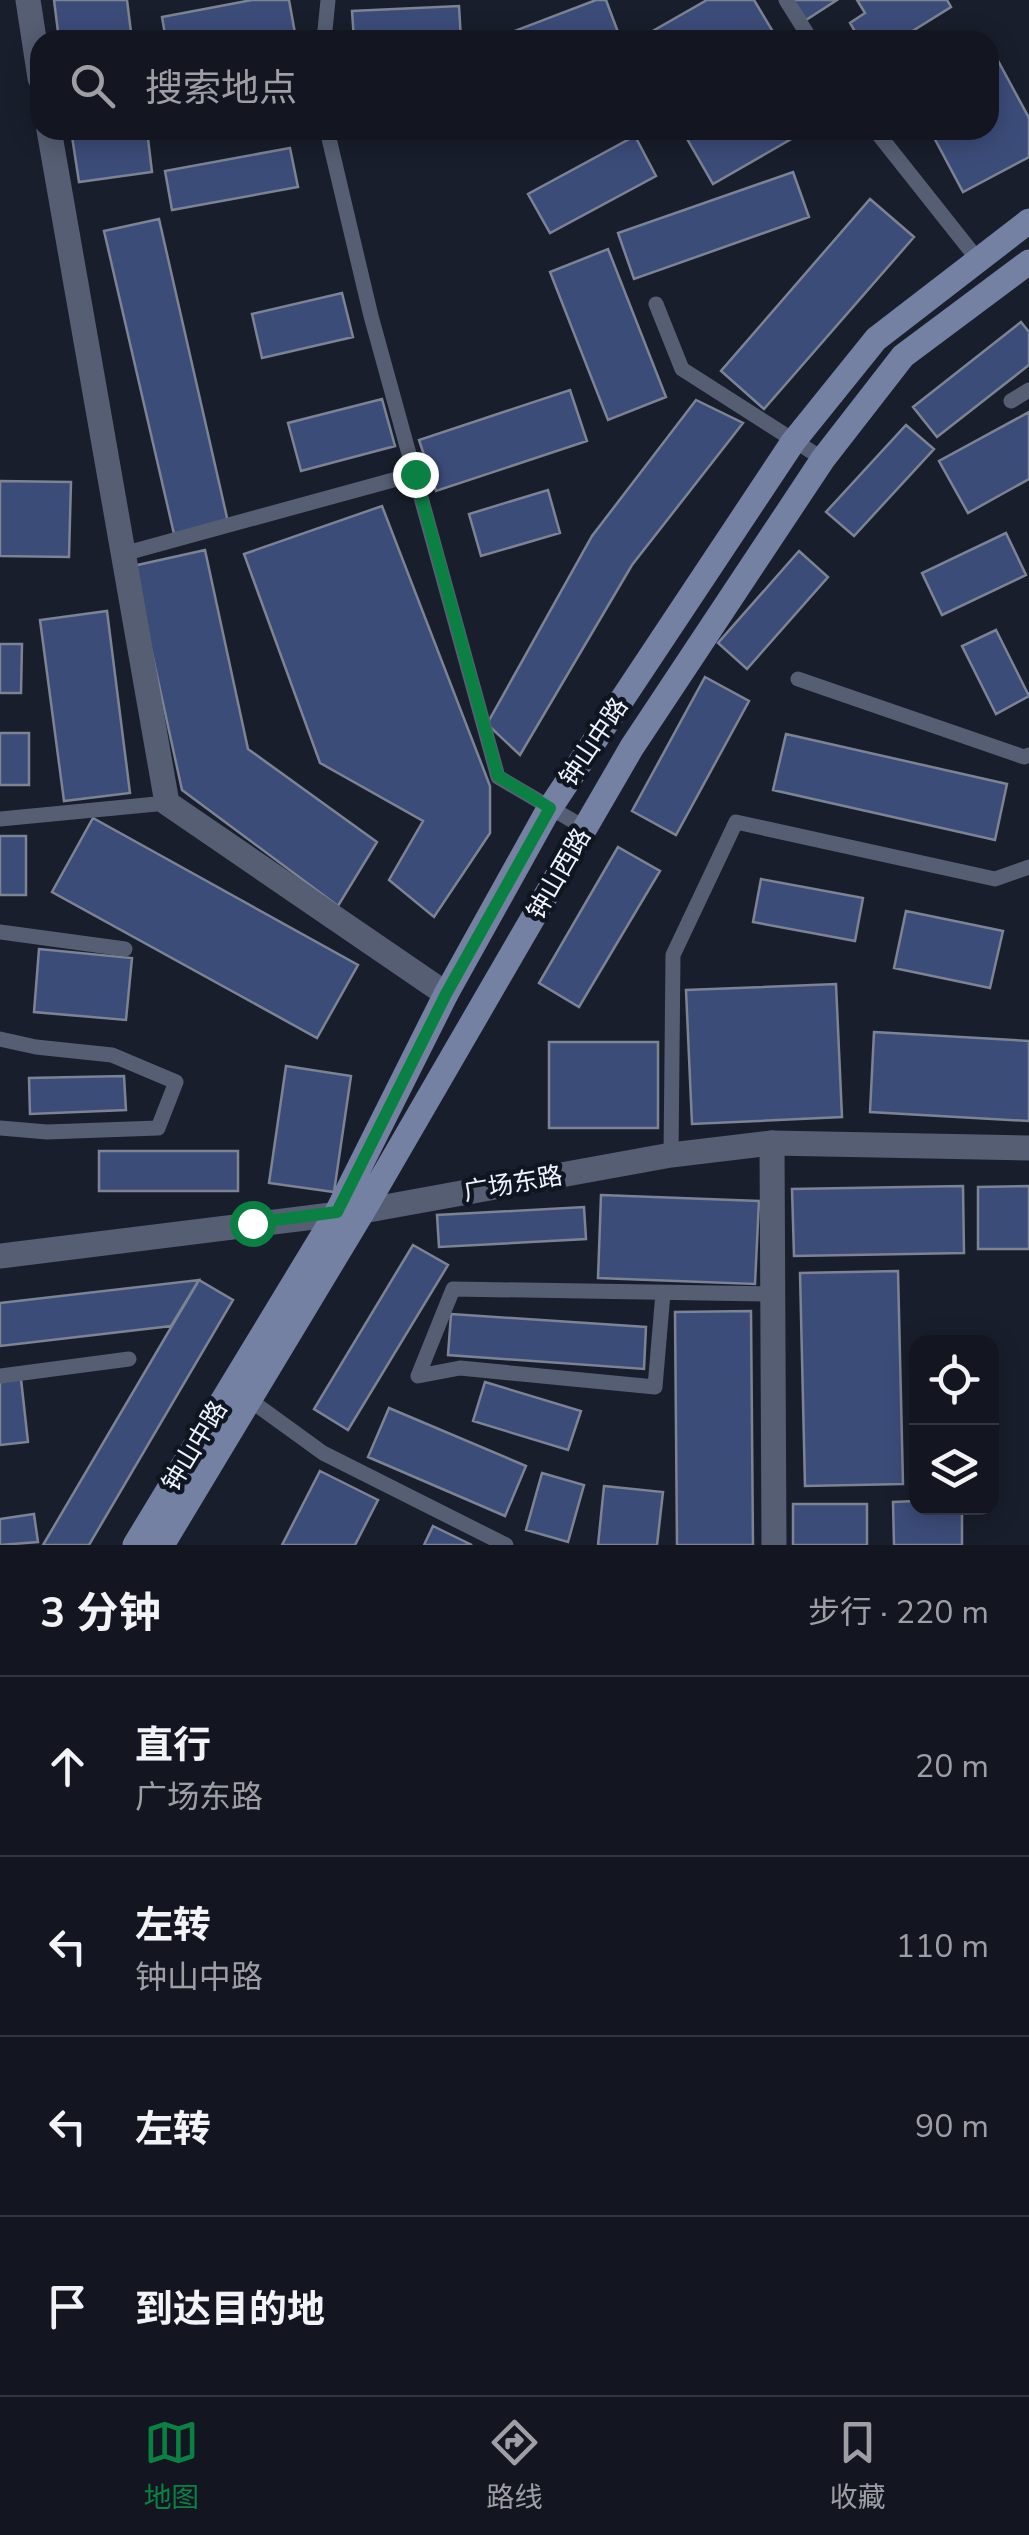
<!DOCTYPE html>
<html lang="zh">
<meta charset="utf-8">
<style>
:root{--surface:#131621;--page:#20232e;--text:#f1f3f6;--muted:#9d9fa5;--line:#32353f;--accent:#0b8043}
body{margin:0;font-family:"Nunito Sans","Noto Sans SC",sans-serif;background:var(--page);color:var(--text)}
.controls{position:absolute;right:30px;bottom:30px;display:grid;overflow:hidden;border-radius:20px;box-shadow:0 5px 25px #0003}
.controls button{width:90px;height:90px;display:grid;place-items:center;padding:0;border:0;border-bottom:2px solid var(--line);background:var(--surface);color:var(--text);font:50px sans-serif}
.stop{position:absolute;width:30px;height:30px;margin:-22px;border:8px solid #0b8043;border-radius:50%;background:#fff}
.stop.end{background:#0b8043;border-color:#fff;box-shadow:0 2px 10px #0008}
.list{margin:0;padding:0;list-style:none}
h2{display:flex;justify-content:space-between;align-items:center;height:130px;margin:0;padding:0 40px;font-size:42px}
h2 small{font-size:32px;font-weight:400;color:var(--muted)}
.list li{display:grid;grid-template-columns:65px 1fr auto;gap:30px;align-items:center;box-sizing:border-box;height:180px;padding:0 40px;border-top:2px solid var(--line)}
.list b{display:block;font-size:38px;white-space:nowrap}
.list p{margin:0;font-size:32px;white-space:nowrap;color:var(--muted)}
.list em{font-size:32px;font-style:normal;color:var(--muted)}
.icon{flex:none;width:55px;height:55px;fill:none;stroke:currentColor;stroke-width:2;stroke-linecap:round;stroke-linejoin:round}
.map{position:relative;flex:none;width:1029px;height:1545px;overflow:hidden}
.search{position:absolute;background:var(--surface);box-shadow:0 5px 25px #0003;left:30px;right:30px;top:30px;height:110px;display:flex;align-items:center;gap:25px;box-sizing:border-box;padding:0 35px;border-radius:30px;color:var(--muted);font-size:38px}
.sheet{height:850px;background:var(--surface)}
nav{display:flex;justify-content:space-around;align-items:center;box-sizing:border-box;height:140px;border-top:2px solid var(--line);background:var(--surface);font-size:28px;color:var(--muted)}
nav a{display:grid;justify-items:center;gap:5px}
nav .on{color:var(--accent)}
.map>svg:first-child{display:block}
</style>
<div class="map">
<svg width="1029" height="1545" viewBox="0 0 1029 1545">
<rect width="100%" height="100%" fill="#191e2c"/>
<!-- building -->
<path fill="#3c4c79" stroke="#7c8395" stroke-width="2.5" d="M54 0H127L132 40H59Z
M252 0H289L295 33 257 40H166L162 17Z
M596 0H606L621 40H491Z
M707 0H754L778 40H637Z
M793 0H837L806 20Z
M857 0H947L951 7 898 40H860L850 23 865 13Z
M459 6 461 40H354L352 11Z
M989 44 1029 118V157L963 192 930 130H989Z
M71 130H147L152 172 79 182Z
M682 130H807L713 184Z
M635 136 656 176 550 233 528 194Z
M290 148 298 187 172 210 165 171Z
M793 172 809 217 634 279 618 233Z
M870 199 914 237 764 409 721 371Z
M159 219 228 522 174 534 104 231Z
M608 249 666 397 608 420 550 272Z
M342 293 353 337 262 358 252 314Z
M1021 322 1029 332V365L937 437 913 407Z
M570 390 587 441 436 491 419 440Z
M382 399 395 446 301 471 288 423Z
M696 400 743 423 632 565 520 755 487 724 592 536Z
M1029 412V479L968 513 939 461Z
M906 425 934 449 854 536 826 512Z
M0 481 71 482 69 557 0 556Z
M548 490 560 533 481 556 469 514Z
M382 506 490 786V833L434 917 389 880 423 821 320 763 244 554Z
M1006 533 1026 575 942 615 922 573Z
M205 550 248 749 377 842 338 906 182 790 133 566Z
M799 551 828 577 747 669 718 643Z
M107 611 130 793 64 801 40 620Z
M996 630 1029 696 996 714 962 646Z
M0 644H22L21 693H0Z
M705 677 749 701 676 835 632 811Z
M0 733H29V785H0Z
M786 734 1007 784 995 840 773 790Z
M93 818 358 965 317 1038 52 892Z
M0 836H26V895H0Z
M618 847 660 871 579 1007 539 983Z
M761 879 863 898 855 941 753 922Z
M906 911 1003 931 990 988 894 968Z
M39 949 132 958 126 1020 34 1012Z
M836 984 842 1117 692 1124 686 990Z
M874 1032 1029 1041V1121L870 1112Z
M549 1042H658V1128H549Z
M286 1066 351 1076 334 1192 269 1183Z
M124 1076 126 1110 30 1114 29 1078Z
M99 1151H238V1191H99Z
M963 1186 964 1253 794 1256 792 1189Z
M1029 1186V1249H978V1187Z
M601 1195 759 1201 755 1284 598 1278Z
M584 1207 586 1239 439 1247 437 1215Z
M413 1245 448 1265 348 1430 314 1409Z
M898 1271 903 1484 805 1486 800 1273Z
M199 1280 233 1300 89 1545H43Z
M199 1280 171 1326 0 1346V1303Z
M751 1311 753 1545H677L675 1312Z
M451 1314 646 1327 644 1369 448 1355Z
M21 1379 28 1442 0 1445V1381Z
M485 1382 581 1411 568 1450 473 1421Z
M389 1408 526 1466 505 1516 368 1457Z
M320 1471 378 1500 355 1545H282Z
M542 1473 584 1485 568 1542 526 1530Z
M604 1486 663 1492 657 1545H598Z
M916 1501V1508H962V1545H894L893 1502Z
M793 1504H867V1545H793Z
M34 1514 38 1542 0 1545V1519Z
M433 1526 472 1545H424Z"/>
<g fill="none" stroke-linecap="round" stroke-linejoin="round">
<!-- service -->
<path stroke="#565e73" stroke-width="15" d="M786 0 811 40
M324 40 328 0
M327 130 371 316 498 777 585 828
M875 130 978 260
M656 304 682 369 823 459
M1011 401 1029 390
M123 554 415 474
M798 679 1024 757 1029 755
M0 819 167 803
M0 932 125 949
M0 1039 36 1047 112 1055 176 1082 158 1128 47 1132 0 1128
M671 1155 673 955 736 822 995 879 1029 867
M663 1293 655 1387 460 1368 418 1376 453 1289 772 1294
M0 1376 129 1359
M247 1398 323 1453 506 1545"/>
<!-- minor -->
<path stroke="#565e73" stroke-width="25" d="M772 1143 774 1545"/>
<!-- tertiary -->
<path stroke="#565e73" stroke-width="25" d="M28 0 40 78
M49 130 167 803 446 994
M0 1256 363 1211 671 1155 772 1143 1029 1148"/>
<!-- secondary -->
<path stroke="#7481a3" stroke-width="25" d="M135 1545 337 1212 446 994 546 814 793 442 876 339 1029 221
M162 1545 363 1211 632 747 823 459 903 356 1029 262"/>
</g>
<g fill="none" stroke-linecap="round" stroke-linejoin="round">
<!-- route -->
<path stroke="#0b8043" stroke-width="12" d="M252 1223 337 1212 446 994 550 808 498 776 415 474"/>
</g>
<g text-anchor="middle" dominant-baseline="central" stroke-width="9" stroke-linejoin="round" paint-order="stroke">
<!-- street labels -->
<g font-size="25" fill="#f0f4fe" stroke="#101522">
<text transform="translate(594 742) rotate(-56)">钟山中路</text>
<text transform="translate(559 874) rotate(-60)">钟山西路</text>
<text transform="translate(513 1184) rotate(-10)">广场东路</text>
<text transform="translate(195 1446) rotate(-59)">钟山中路</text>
</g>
</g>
</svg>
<div class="controls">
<button><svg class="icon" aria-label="locate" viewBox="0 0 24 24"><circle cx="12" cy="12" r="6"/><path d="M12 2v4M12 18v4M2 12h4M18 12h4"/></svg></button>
<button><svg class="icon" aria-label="layers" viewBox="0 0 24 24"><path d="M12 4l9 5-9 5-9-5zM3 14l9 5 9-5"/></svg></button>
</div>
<div class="stop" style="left:252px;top:1223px"></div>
<div class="stop end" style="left:415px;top:474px"></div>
<div class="search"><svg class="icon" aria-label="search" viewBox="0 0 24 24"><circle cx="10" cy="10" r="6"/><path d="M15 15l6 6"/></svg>搜索地点</div>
</div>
<section class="sheet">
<h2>3 分钟<small>步行 · 220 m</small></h2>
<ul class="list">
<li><svg class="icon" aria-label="ahead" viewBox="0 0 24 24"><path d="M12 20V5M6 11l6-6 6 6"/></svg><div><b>直行</b><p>广场东路</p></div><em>20 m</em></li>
<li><svg class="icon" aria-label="left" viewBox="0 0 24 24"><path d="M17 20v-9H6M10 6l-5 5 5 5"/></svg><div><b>左转</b><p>钟山中路</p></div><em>110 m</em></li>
<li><svg class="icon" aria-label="left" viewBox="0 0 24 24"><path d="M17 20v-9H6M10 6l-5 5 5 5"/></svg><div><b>左转</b></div><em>90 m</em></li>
<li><svg class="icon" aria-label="arrive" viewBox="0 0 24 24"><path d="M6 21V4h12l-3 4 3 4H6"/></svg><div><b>到达目的地</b></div></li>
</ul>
</section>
<nav>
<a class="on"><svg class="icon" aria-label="map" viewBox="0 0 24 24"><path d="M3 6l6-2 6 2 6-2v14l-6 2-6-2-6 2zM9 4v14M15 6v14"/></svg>地图</a>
<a><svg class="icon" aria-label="directions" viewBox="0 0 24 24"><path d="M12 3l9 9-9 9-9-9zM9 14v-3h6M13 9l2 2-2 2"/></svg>路线</a>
<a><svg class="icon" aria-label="saved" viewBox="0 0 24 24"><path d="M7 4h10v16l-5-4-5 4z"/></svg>收藏</a>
</nav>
